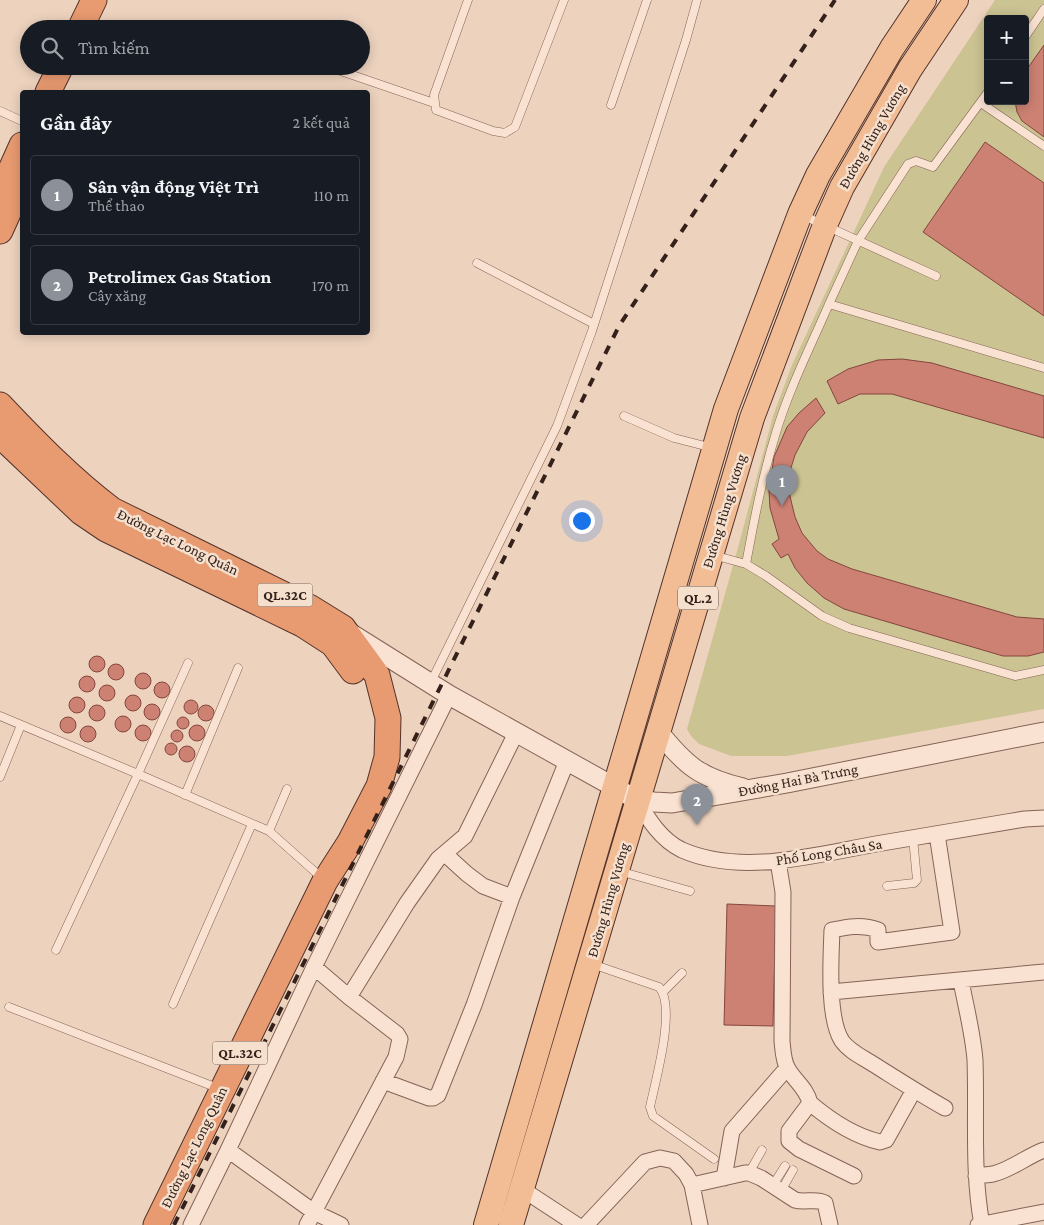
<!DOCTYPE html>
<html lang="vi">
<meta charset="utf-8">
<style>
:root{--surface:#171b24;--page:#242831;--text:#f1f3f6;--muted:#9ea1a6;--line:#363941;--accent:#8c9099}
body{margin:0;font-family:"Crimson Pro",serif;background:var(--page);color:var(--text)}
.controls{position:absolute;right:15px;top:15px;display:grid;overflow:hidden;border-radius:5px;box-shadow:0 2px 12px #0003}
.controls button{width:45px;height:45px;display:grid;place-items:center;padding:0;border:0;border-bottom:1px solid var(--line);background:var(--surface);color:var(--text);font:25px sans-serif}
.you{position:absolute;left:581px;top:520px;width:18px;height:18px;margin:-12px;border:4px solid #fff;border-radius:50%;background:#1a73e8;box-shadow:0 0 0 8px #1a73e833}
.badge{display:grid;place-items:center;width:32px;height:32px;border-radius:50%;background:var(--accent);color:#fff;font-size:16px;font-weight:700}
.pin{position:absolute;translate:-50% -41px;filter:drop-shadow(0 1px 2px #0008)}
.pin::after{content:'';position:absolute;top:26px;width:18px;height:15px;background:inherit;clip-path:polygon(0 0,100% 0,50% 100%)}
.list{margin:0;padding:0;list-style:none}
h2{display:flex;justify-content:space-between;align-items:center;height:65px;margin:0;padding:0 20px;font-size:21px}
h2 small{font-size:16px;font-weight:400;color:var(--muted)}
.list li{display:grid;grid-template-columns:32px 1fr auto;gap:15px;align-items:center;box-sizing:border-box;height:80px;margin:0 10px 10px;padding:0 10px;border:1px solid var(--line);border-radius:5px}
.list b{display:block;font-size:19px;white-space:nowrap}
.list p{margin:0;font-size:16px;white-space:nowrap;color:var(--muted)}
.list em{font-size:16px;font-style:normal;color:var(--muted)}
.icon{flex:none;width:28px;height:28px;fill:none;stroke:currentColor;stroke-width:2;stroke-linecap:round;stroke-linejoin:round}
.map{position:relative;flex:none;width:1044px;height:1225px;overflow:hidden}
.search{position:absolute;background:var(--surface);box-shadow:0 2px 12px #0003;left:20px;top:20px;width:350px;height:55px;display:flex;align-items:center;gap:12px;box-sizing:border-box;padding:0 18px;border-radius:28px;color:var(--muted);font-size:19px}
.panel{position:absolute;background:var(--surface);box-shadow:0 2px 12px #0003;left:20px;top:90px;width:350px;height:245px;border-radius:5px}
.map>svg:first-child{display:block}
</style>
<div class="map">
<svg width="1044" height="1225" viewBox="0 0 1044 1225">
<rect width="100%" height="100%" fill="#edd3be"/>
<!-- green -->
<path fill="#cbc392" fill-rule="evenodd" d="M995 0H1044V709L787 756H731L699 744 691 736 687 729 739 544 773 416 792 365 884 167ZM988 19H1025V101H988Z"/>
<!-- building -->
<path fill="#cc8173" stroke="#85463d" d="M1044 45V137L1022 121 1017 112 1015 101H1025V72Z
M985 142 1044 183V316L923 232Z
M902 359 932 363 1044 396V438L892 394H860L838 404 827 381 848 369 878 360Z
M816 398 825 413 807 432 795 455 789 474V492L795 517 802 533 817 551 828 559 852 569 1017 617 1044 619V652L1028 656H1003L844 609 824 598 807 583 795 568 788 554 781 558 772 544 779 539 770 508 769 491 774 457 787 427 799 413Z
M89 664a8 8 0 1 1 16 0a8 8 0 1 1-16 0Z
M108 672a8 8 0 1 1 16 0a8 8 0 1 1-16 0Z
M135 681a8 8 0 1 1 16 0a8 8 0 1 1-16 0Z
M79 684a8 8 0 1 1 16 0a8 8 0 1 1-16 0Z
M154 690a8 8 0 1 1 16 0a8 8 0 1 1-16 0Z
M99 693a8 8 0 1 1 16 0a8 8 0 1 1-16 0Z
M125 703a8 8 0 1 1 16 0a8 8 0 1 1-16 0Z
M69 705a8 8 0 1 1 16 0a8 8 0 1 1-16 0Z
M184 707a7 7 0 1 1 14 0a7 7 0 1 1-14 0Z
M144 712a8 8 0 1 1 16 0a8 8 0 1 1-16 0Z
M89 713a8 8 0 1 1 16 0a8 8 0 1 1-16 0Z
M198 713a8 8 0 1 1 16 0a8 8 0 1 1-16 0Z
M115 724a8 8 0 1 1 16 0a8 8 0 1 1-16 0Z
M60 725a8 8 0 1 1 16 0a8 8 0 1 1-16 0Z
M177 723a6 6 0 1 1 12 0a6 6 0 1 1-12 0Z
M189 733a8 8 0 1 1 16 0a8 8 0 1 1-16 0Z
M135 733a8 8 0 1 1 16 0a8 8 0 1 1-16 0Z
M80 734a8 8 0 1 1 16 0a8 8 0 1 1-16 0Z
M171 736a6 6 0 1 1 12 0a6 6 0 1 1-12 0Z
M165 749a6 6 0 1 1 12 0a6 6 0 1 1-12 0Z
M179 754a8 8 0 1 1 16 0a8 8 0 1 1-16 0Z
M727 904 776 906 773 1026 724 1025Z"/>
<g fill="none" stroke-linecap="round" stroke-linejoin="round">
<defs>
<path id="service" d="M468 0 434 95 436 110 493 131 505 133 515 127 564 0
M1025 37 1044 9
M326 66 434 103
M981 103 1044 146
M611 105 647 0
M0 111 22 121
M802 215 936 276
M477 263 594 324
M829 304 858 241 908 164 916 161 933 167 988 92
M624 416 674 438 713 448
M713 555 746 564 766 576 822 616 849 628 1015 676 1044 670
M746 564C754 521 762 478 775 436 788 391 810 348 829 304L1044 368
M430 684 557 426 592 331 686 40 697 0
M0 716 138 774 269 831 322 878
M0 777 21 725
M185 795 238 668
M269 831 287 789
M619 871 690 891
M887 886 914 883 917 880 913 838
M56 950 138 774 188 663
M592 964 659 987C677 1007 655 1082 650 1107L653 1116 714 1159
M663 992 682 973
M173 1004 252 824
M9 1007 220 1089
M749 1173 762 1150
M773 1185 785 1166
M781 1191 793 1170"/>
<path id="minor" d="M637 800C648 819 661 840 682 850 742 876 814 855 876 844 925 836 975 827 1025 819L1044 818
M937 834 952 932 878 942V930C862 924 847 927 832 930 831 958 827 1018 842 1041 849 1051 862 1057 873 1064 897 1079 920 1094 945 1108
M445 854 467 874 483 886 512 897
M778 861 783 892 782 1041C783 1050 783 1061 788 1069 795 1081 807 1089 810 1103 830 1120 854 1136 880 1142L886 1140 914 1090
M961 981C966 1007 973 1034 975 1060 977 1115 972 1171 982 1225
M831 992 1044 972
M349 997 407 903 438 859 465 836 516 733
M383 1081 429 1098H433L438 1095 474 1005 512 897 567 761
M810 1103 789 1131V1141L799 1149 854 1176
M228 1150 314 1212 341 1225
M976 1176C982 1175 987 1175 993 1174 1011 1170 1027 1156 1044 1150
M724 1178 732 1131 787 1068
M692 1185 745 1173H749L761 1178 795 1200C805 1203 816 1198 825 1203L830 1225
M522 1189 577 1225
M191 1225 228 1150 314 967 449 695
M307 1225 396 1057 400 1039 397 1034 349 997 314 967
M586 1225 645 1162 660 1158 674 1161 686 1174 692 1185 700 1225
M978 1225 1044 1212"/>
<path id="tertiary" d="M350 633 449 695 616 788 637 800 654 802 672 803 787 783 1044 732
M658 731C685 765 700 778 743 788"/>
<path id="primary" d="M486 1225 726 409 800 214 818 175 892 48 924 0
M511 1225 752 418 825 225 842 187 910 69 956 0"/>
<path id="trunk" d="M80 29 94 0
M48 92 61 66
M0 194 22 145
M0 231 22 182
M0 405C35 442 71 479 112 510L309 607 343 628 377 675 388 718 387 757 379 786 350 842 325 881 156 1225
M0 435 81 512 106 529 302 624 333 644 353 671"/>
</defs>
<!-- service casing -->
<use href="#service" stroke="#856357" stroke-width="9"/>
<!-- minor casing -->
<use href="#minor" stroke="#856357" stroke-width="17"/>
<!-- tertiary casing -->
<use href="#tertiary" stroke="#856357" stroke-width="21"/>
<!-- primary casing -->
<use href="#primary" stroke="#53332b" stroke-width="26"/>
<!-- trunk casing -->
<use href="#trunk" stroke="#53332b" stroke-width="27"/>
<!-- service -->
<use href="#service" stroke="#f9e2d1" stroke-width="8"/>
<!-- minor -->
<use href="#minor" stroke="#f9e2d1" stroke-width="15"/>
<!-- tertiary -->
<use href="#tertiary" stroke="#f9e2d1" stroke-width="19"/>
<!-- primary -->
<use href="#primary" stroke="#f2bc94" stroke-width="24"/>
<!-- trunk -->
<use href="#trunk" stroke="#e89a70" stroke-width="25"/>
<!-- rail -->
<path stroke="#35211b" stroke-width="4" stroke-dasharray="9 9" stroke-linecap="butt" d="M174 1225 619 326 835 0"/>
</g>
<g text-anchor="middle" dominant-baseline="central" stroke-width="5" stroke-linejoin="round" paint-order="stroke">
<!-- shield labels -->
<g fill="#f5dfcd" stroke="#6f5a50" stroke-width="1">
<rect x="257.5" y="583.5" width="55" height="23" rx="4"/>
<rect x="678" y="586.5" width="40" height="23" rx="4"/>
<rect x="212.5" y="1041.5" width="55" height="23" rx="4"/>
</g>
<g font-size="14" font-weight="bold" fill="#35211b">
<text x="285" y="595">QL.32C</text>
<text x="698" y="598">QL.2</text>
<text x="240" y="1053">QL.32C</text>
</g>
<!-- street labels -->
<g font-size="15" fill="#35211b" stroke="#f5dfcd">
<text transform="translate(872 136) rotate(-60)">Đường Hùng Vương</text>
<text transform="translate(724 511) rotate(-73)">Đường Hùng Vương</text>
<text transform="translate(178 542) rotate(26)">Đường Lạc Long Quân</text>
<text transform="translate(798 780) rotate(-11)">Đường Hai Bà Trưng</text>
<text transform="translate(829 852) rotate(-9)">Phố Long Châu Sa</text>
<text transform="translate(608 900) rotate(-74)">Đường Hùng Vương</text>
<text transform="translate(194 1147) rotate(-64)">Đường Lạc Long Quân</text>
</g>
</g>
</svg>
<div class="controls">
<button>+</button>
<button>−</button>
</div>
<div class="you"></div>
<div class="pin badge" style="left:782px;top:506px">1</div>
<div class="pin badge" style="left:697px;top:825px">2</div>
<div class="search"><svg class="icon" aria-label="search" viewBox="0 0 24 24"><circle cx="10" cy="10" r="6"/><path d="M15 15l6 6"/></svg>Tìm kiếm</div>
<section class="panel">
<h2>Gần đây<small>2 kết quả</small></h2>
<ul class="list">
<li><span class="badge">1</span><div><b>Sân vận động Việt Trì</b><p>Thể thao</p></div><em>110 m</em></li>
<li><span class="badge">2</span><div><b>Petrolimex Gas Station</b><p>Cây xăng</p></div><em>170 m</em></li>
</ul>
</section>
</div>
